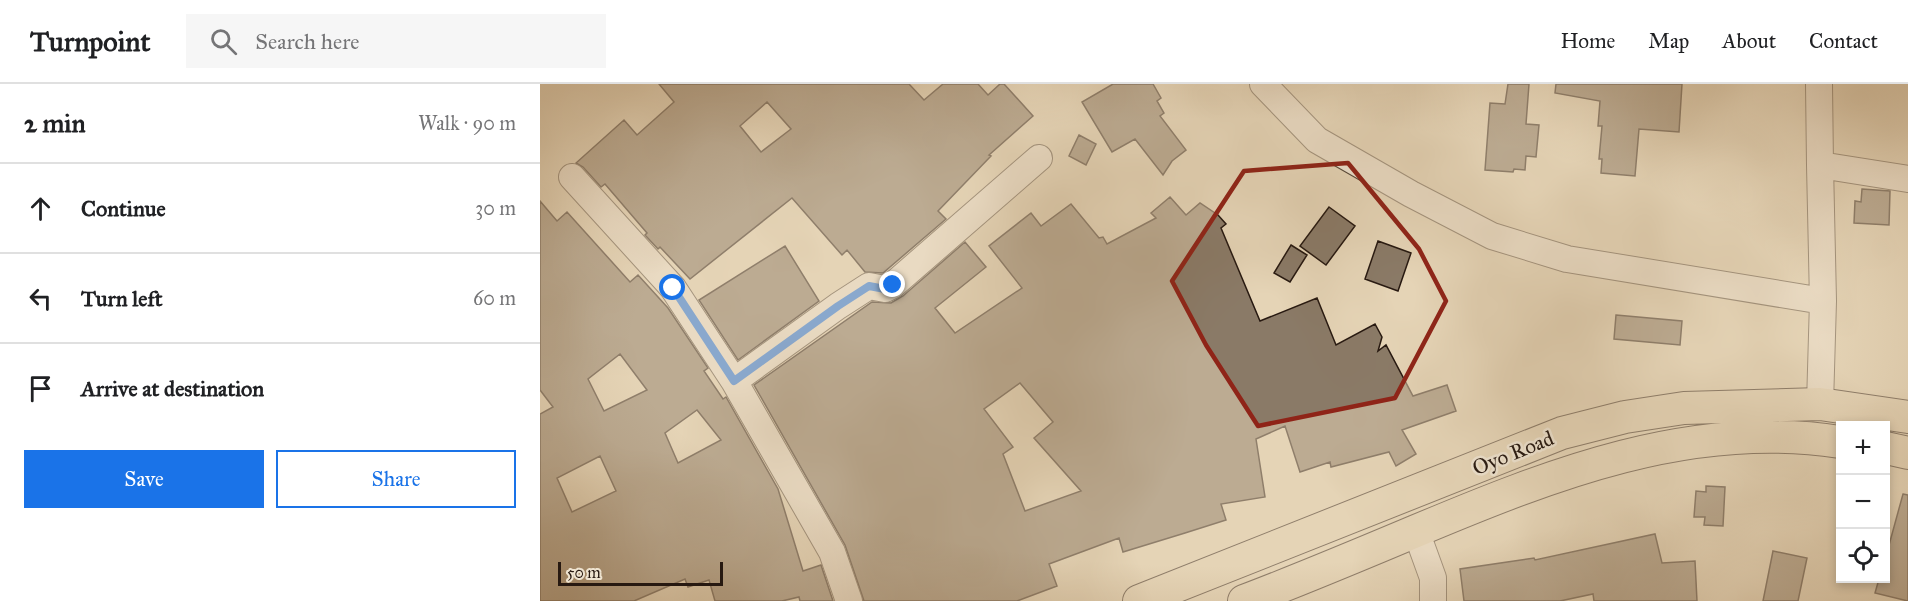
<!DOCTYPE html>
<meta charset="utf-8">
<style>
:root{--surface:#fff;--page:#f6f6f6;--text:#202124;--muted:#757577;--line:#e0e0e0;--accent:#1a73e8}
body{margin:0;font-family:"IM FELL Great Primer",serif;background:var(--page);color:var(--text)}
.controls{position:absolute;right:18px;bottom:18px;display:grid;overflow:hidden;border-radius:0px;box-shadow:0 3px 9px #0003}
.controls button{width:54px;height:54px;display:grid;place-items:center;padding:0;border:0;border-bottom:2px solid var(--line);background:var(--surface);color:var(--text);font:30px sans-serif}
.scale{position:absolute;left:18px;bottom:15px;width:165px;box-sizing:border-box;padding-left:6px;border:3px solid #271911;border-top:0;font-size:16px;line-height:21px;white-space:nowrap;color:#271911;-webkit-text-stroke:4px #eee3d0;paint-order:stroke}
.stop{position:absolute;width:18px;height:18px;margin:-14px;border:4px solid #1a73e8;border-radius:50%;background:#fff}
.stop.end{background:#1a73e8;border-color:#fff;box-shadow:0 2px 6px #0008}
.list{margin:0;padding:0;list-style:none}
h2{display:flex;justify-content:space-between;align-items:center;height:78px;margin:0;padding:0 24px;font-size:26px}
h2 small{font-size:20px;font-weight:400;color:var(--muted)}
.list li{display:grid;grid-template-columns:39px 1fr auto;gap:18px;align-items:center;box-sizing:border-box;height:90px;padding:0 24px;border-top:2px solid var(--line)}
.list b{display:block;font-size:22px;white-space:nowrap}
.list em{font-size:20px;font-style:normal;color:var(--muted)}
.actions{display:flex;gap:12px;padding:18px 24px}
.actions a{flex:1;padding:14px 0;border:2px solid var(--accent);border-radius:0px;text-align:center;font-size:21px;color:var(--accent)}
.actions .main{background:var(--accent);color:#fff}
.icon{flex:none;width:33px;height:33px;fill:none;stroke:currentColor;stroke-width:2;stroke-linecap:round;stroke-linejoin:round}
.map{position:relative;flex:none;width:1368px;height:517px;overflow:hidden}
header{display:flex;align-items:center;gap:36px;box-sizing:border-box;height:84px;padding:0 30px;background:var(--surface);border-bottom:2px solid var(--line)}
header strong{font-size:28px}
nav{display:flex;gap:33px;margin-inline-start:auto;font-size:21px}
.search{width:420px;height:54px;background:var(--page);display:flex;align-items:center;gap:15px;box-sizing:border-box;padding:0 21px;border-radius:0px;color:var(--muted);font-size:22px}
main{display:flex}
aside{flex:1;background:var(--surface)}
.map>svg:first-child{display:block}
</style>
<header>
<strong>Turnpoint</strong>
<div class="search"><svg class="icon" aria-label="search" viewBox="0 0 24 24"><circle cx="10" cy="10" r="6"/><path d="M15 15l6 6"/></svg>Search here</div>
<nav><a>Home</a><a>Map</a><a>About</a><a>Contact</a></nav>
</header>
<main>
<aside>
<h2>2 min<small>Walk · 90 m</small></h2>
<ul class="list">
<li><svg class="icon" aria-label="ahead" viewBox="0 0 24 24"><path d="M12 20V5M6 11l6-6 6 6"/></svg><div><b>Continue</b></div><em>30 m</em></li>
<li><svg class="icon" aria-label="left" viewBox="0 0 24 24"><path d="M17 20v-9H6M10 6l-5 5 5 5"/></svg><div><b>Turn left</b></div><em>60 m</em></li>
<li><svg class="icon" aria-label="arrive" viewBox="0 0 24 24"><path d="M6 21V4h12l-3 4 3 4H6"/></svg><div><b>Arrive at destination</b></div></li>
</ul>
<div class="actions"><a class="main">Save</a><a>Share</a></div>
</aside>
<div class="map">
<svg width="1368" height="517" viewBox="0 0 1368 517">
<rect width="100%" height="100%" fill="#e5d4b6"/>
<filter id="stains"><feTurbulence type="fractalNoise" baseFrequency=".00333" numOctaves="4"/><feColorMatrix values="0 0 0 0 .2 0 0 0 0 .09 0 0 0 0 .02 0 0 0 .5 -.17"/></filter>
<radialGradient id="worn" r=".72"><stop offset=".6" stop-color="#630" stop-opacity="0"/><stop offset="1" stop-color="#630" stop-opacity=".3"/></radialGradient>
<!-- building -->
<path fill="#8a7a67" stroke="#271911" stroke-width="1.5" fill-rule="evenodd" d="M119 0H369L384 16 403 0H438L448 11 460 0H464L493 32 449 71 451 72 398 127 406 135 343 189 325 188 307 166 302 171 252 114 150 195 120 163 118 165 105 151 107 149 65 100 61 103 43 83 36 79 84 36 97 51 134 18ZM227 18 251 45 221 68 200 42Z
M573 0H613L621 14 617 17 624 29 620 32 646 66 632 77 623 91 595 55 572 68 542 18Z
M968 0H989L986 40 999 41 996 73 986 72 985 86 974 85 973 88 945 86 950 19 965 20Z
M1016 0H1142L1139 48 1099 45 1095 92 1061 89 1062 75H1059L1062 42H1058L1060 17 1015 9Z
M539 51 556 60 546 81 529 72Z
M1322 105 1350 107 1349 141 1314 139 1315 117 1321 118Z
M630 113 646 131 660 119 678 131 686 140 681 144 720 237 777 214 796 261 835 240 842 253 838 267 846 261 873 312 907 301 916 327 862 346 876 370 856 382 849 368 791 383 790 378 760 388 745 342 716 355 725 413 681 420 686 436 645 449 583 468 579 454 509 480 517 502 477 517H324L305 461 214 301 332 218 351 219 363 212 425 158 446 183 395 224 415 249 482 204 449 162 491 129 501 142 531 120 559 154 563 153 567 160 616 134 611 129ZM480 299 513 338 494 354 541 407 485 427 463 370 473 363 444 325Z
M0 117 17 137 27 128 90 198 98 191 128 224 168 284 164 287 183 315 186 313 238 405 263 487 281 481 293 517H260L259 513 242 517H175L169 496 148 503 145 495 94 517H0V330L13 323 0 306ZM80 270 107 306 64 327 48 295ZM157 326 181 356 138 379 125 349ZM60 372 76 407 32 428 17 394Z
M789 123 815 142 786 181 760 162Z
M838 157 871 169 858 207 825 195Z
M751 161 767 171 750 198 734 189Z
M245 162 279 217 198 276 159 216Z
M1076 231 1142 237 1140 261 1074 255Z
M1166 402 1185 403 1183 442 1164 441 1165 433H1154L1156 407 1166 408Z
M1363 410 1368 411V517L1335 509 1339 495H1346V472Z
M1115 450 1122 479 1155 477 1157 517H1054L1053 510 1020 517H924L920 485 994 474 995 476Z
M1233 467 1267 474 1258 517H1223Z"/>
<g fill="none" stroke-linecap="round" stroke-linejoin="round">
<defs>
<path id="minor" d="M723 0 777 56 871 110 952 152 1027 175 1283 217
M1279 0 1280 81
M32 93 133 204 194 297 292 468 309 517
M194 297 298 222 329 202 345 205 353 201 499 74
M1280 320 1283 217 1280 81 1368 95
M876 447 893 494V517"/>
<path id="major" d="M1346 364 1368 369
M599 517 1022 349 1085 333 1144 324 1280 320 1368 333
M704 517C762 495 819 471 876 447 1012 390 1151 335 1300 358"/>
</defs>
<!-- minor casing -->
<use href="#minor" stroke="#56483a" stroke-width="28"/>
<!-- major casing -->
<use href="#major" stroke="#271911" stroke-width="34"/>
<!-- minor -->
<use href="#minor" stroke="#eee3d0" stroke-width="26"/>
<!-- major -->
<use href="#major" stroke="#e5d4b6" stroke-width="32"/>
</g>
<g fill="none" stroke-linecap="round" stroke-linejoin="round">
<!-- route -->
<path stroke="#1a73e8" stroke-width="8" d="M133 204 194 297 298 222 329 202 345 205 353 201"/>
</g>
<!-- marked area -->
<path d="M0 0H1368V517H0ZM808 79 879 165 906 217 855 314 718 342 666 261 632 197 704 87Z" fill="#e5d4b6" fill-opacity=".55" fill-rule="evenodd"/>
<path fill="none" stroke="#8f2418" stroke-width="4.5" stroke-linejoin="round" d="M808 79 879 165 906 217 855 314 718 342 666 261 632 197 704 87Z"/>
<g text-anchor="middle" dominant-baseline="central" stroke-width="5" stroke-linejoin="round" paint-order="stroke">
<!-- street labels -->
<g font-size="21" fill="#271911" stroke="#eee3d0">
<text transform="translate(973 369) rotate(-22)">Oyo Road</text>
</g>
</g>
<rect width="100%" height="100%" filter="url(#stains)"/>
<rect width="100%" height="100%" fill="url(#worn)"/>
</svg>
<div class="controls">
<button>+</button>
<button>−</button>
<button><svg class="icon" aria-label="locate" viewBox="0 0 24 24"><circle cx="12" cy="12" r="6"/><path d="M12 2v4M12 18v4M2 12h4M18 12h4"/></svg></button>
</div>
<div class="scale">50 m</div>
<div class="stop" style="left:133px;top:204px"></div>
<div class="stop end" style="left:353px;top:201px"></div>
</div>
</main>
